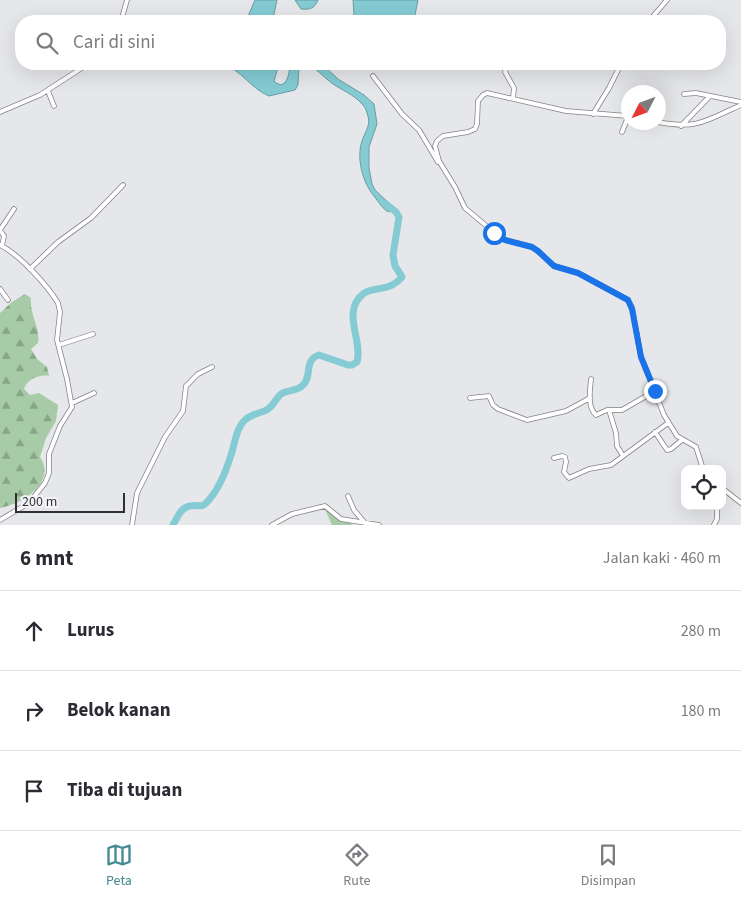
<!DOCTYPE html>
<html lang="id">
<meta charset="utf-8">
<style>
:root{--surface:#fff;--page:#f2f2f3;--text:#2b2b33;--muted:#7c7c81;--line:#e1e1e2;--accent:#438a93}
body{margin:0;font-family:"Source Sans 3",sans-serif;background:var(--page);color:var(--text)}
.controls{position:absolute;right:15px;bottom:15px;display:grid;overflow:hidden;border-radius:10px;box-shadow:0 5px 20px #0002}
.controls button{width:45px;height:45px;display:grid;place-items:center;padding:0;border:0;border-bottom:1px solid var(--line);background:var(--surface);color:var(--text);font:25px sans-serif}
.compass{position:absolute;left:621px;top:85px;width:45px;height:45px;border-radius:50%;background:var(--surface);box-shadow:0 5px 20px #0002;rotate:228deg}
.scale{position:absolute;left:15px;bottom:12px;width:110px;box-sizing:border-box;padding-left:5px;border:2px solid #303031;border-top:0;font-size:14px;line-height:18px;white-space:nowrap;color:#303031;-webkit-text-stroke:4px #f3f4f7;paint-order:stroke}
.stop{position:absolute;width:15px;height:15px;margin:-11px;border:4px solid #1a73e8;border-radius:50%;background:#fff}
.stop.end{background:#1a73e8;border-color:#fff;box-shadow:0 1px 5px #0008}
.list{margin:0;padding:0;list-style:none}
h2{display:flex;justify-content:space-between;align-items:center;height:65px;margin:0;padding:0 20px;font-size:21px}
h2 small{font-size:16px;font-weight:400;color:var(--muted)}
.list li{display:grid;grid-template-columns:32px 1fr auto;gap:15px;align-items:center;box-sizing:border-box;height:80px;padding:0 20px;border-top:1px solid var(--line)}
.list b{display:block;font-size:19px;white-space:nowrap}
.list em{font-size:16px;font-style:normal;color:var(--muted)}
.icon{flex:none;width:28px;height:28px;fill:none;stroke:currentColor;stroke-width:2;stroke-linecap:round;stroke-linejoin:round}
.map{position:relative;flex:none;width:741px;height:525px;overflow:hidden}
.search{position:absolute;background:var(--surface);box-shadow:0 5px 20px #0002;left:15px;right:15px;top:15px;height:55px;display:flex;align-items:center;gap:12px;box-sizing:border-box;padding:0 18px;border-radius:20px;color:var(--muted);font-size:19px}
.sheet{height:305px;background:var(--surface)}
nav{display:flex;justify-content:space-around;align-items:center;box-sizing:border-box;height:70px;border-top:1px solid var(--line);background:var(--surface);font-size:14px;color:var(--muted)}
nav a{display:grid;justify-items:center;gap:2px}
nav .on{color:var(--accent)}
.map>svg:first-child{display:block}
</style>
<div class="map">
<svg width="741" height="525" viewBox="0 0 741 525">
<defs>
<pattern id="forest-firs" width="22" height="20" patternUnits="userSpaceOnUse" patternTransform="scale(1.25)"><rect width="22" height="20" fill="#a6cba6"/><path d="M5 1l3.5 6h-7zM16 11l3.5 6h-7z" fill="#88a588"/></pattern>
</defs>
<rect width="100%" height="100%" fill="#e6e7ea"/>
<!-- forest -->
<path fill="url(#forest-firs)" d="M25 294 31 298C29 314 41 328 38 343L31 349 37 359 47 367 49 376C40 374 27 379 24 389L30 395 39 393 58 405 56 421 46 438 40 457C57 483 22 504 0 508V313L12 302Z
M325 509 349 519 352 525H332Z"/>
<!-- water -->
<path fill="#84cbd3" stroke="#6b9ca2" d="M255 0H277L274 14 275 21H246Z
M295 0H318C315 8 310 10 301 9Z
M353 0H418L415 15 407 21H358L354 16Z
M222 64H279L274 81 276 83 281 85C290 81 288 71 291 64H302L299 67 298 85 295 90 269 96C251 89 241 69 222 64Z
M305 64H322L338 79 364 95 374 104 377 124 369 147V168L372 184 375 190 392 206V208L389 212C383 210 378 201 374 196 363 183 356 159 362 141 365 131 372 125 367 113 366 109 364 105 361 103 354 95 342 90 333 84 323 77 316 67 305 64Z"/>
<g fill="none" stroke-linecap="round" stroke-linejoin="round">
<!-- river -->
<path stroke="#84cbd3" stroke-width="7" d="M173 525C177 518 181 507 190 506 197 504 202 509 207 502 219 490 226 471 231 455 235 444 236 428 245 420 252 413 261 414 268 409 274 405 276 398 281 394 287 390 297 391 302 386 313 378 303 360 319 355L348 365H352L357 362C363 340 341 312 363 294 373 285 387 294 402 277L395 266 393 255 399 217 396 212 386 204"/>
<defs>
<path id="minor" d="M121 21 127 0
M649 21 667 0
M508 64 505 72 514 88 513 98
M373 76 402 114 419 130 438 162
M48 91 54 106
M684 94 696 93 741 102
M0 112 40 95 88 64
M593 114 609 88 621 64
M628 116 566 111 487 93 483 95 478 101 477 124 475 129 468 132 443 136 437 141 435 146 439 161 455 187 465 208 502 239 532 247 540 253 554 266 578 273 628 300 632 307 641 357 664 415 677 436 696 447 703 469
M658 122C698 130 707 120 741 105
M681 126 710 96
M622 132 628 117
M0 245C20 255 47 285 58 303L60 312 57 340 67 379 72 407 60 426 49 454V473L45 483 29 503 0 520
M2 246 4 236 0 230 14 209
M30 269 58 242 91 218 123 185
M0 289 8 300
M59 345 93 334
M591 379C590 390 587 407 596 415L607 410H622L655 391
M470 398 489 396 493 405 498 409 527 420 566 411 590 398
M72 403 94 393
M609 410 616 433 617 446 623 456
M655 432 667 450 671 449 682 440
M554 458 562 456 565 457 566 462 564 472 569 478 589 469 611 465 668 423
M722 488 741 503
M348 496 354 510 365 523
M132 525 137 493 165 437 183 411 186 386 198 374 212 367
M272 525 292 514 325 506 341 519 379 525
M714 525 717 519V506"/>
</defs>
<!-- minor casing -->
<use href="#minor" stroke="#828386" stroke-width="5.5"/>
<!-- minor -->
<use href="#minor" stroke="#fff" stroke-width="4"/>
</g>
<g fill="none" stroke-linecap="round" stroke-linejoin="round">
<!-- route -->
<path stroke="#1a73e8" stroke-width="6" d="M494 233 505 240 532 247 538 251 554 266 578 273 628 300 632 309 641 357 655 391"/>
</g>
</svg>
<div class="controls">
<button><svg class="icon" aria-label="locate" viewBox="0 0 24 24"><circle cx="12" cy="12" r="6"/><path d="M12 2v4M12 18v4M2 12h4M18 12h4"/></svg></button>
</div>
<svg class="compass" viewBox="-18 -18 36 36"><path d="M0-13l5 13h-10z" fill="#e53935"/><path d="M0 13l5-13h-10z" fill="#7c7c81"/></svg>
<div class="scale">200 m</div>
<div class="stop" style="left:494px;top:233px"></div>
<div class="stop end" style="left:655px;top:391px"></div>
<div class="search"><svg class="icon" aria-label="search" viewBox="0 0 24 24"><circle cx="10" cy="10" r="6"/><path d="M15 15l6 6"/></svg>Cari di sini</div>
</div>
<section class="sheet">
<h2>6 mnt<small>Jalan kaki · 460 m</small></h2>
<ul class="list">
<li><svg class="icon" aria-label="ahead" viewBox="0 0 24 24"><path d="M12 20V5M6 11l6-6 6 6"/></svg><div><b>Lurus</b></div><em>280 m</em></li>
<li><svg class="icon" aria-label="right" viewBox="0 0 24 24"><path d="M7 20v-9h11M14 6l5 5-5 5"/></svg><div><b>Belok kanan</b></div><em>180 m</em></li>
<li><svg class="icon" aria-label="arrive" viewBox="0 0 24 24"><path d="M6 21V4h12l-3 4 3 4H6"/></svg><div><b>Tiba di tujuan</b></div></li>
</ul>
</section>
<nav>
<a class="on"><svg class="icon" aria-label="map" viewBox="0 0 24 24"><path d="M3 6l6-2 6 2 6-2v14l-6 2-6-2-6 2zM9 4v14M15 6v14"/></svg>Peta</a>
<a><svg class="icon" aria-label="directions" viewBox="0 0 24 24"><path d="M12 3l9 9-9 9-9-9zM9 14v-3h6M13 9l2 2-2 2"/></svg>Rute</a>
<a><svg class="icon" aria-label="saved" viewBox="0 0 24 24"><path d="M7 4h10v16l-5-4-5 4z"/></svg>Disimpan</a>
</nav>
